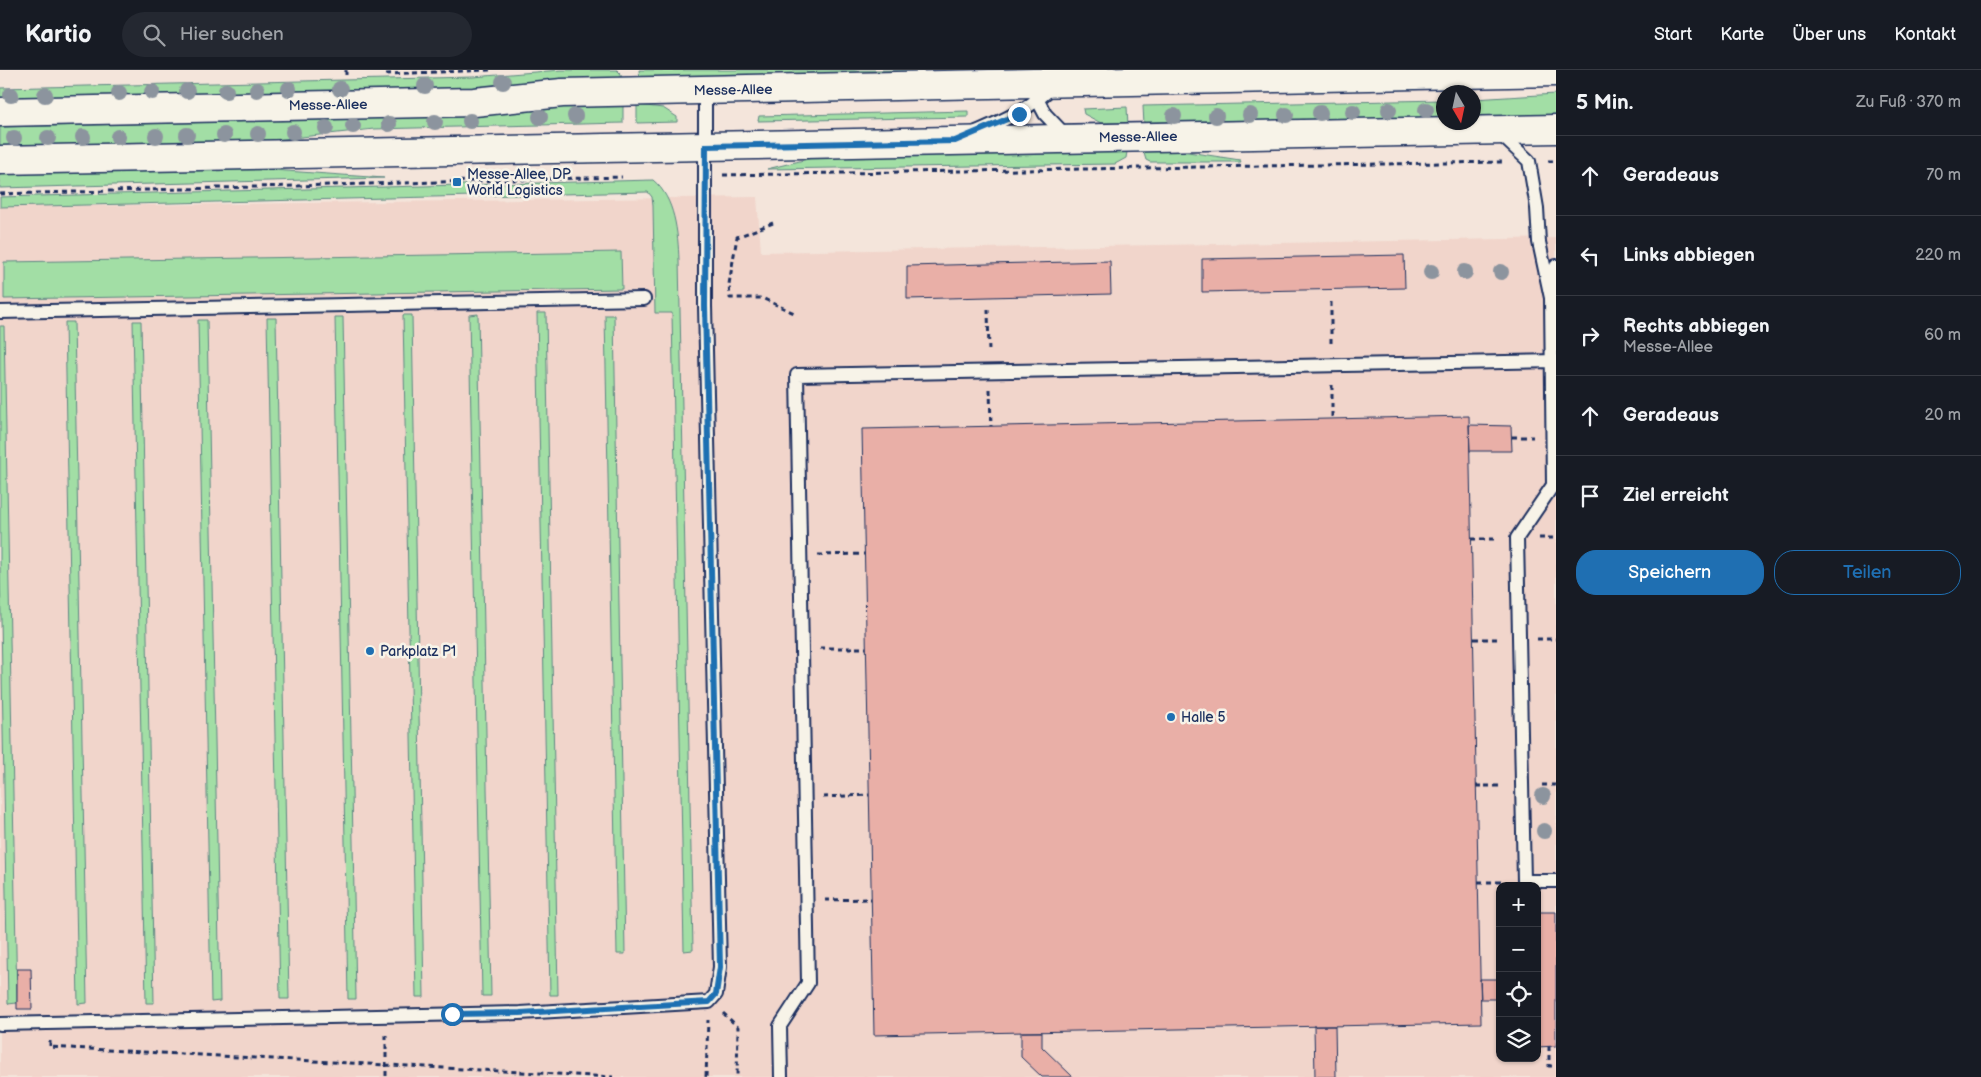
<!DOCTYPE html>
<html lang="de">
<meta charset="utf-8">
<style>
:root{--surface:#171b24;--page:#242831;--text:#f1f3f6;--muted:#9ea1a6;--line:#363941;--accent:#1f6fb2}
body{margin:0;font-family:"Balsamiq Sans",sans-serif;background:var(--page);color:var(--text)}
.controls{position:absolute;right:15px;bottom:15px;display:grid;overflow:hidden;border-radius:10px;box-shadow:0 1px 4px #0004}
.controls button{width:45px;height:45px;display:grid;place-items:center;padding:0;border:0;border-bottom:1px solid var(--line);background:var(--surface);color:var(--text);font:25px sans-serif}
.compass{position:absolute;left:1436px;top:15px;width:45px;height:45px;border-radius:50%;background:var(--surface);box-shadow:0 1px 4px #0004;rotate:171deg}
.stop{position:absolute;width:15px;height:15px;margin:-11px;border:4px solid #1f6fb2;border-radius:50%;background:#fff}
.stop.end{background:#1f6fb2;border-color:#fff;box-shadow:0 1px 5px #0008}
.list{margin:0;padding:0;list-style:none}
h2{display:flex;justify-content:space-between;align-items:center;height:65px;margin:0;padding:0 20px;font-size:21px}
h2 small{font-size:16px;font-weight:400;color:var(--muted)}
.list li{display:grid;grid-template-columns:32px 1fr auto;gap:15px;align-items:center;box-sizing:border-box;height:80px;padding:0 20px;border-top:1px solid var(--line)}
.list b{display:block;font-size:19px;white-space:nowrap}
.list p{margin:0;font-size:16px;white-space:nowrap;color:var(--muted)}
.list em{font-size:16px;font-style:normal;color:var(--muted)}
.actions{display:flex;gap:10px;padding:15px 20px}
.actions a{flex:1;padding:11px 0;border:1px solid var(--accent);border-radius:20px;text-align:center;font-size:18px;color:var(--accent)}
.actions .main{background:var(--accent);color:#fff}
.icon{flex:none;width:28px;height:28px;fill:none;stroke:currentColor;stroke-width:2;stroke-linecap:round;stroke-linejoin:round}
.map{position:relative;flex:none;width:1556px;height:1007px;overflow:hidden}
header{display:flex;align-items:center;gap:30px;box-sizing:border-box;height:70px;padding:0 25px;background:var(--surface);border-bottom:1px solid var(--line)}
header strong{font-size:24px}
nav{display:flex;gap:28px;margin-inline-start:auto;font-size:18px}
.search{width:350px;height:45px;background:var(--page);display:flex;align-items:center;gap:12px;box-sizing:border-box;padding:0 18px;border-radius:28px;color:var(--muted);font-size:19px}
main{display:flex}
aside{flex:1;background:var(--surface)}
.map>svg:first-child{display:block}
</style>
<header>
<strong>Kartio</strong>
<div class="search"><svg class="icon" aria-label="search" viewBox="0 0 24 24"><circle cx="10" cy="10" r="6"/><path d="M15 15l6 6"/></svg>Hier suchen</div>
<nav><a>Start</a><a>Karte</a><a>Über uns</a><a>Kontakt</a></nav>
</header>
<main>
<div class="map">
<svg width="1556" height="1007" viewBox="0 0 1556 1007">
<rect width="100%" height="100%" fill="#f4e5db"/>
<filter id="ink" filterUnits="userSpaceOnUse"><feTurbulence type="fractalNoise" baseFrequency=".02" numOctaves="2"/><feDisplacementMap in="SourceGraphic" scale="10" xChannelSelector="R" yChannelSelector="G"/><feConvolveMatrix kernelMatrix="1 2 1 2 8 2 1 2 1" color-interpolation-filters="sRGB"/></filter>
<g filter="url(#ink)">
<!-- built -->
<path fill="#f1d5cb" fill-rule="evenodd" d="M757 127 761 182 1556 168V1007H0V137ZM1500 816H1537V988H1500Z"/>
<!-- green -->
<path fill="#a2dea5" stroke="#5e8682" d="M560 0H617L621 4 622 10 473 20 0 31V18L473 7Z
M639 0H955L935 4 640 9Z
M1556 24V47L1474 48V29Z
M1443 30 1444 49 1144 55 1143 36Z
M623 35V53L374 59 256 72 0 77V57L483 46 549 37Z
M637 35 663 38 677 47V52L637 53Z
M1127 37 1128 56 1101 53 1084 44 1083 39Z
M968 41V47L758 51 759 46Z
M1143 80 1188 82 1240 90 1241 92H1150L1146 90Z
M1127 82 1126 88 1115 94 767 99 812 88Z
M244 98 384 108 0 118V103Z
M653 110C675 128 678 163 679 190L693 880 684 881 672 243H655L653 136 652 127 648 122 0 137V127Z
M621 182 622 219 4 229V192Z
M537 243H546L558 925H550Z
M478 244 491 926H482L469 245Z
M403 245H412L424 927H416Z
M605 245H614L625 884H617Z
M335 247H343L356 929H348Z
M267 248H276L289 929H280Z
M198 250H207L220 931 211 932Z
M133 251H141L154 933H146Z
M65 252H74L87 933 78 934Z
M0 256H4L17 933 8 934 0 493Z"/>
<!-- building -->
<path fill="#e9afa7" stroke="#1b2f5e" d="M1404 185 1405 218 1202 222V189Z
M1110 191 1111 224 907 229V196Z
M1469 346 1481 953 874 965 862 359Z
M1469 355 1511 356 1512 381H1470Z
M1537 842H1556V976L1537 977Z
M17 899H31L32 939H17Z
M1480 909H1500V929H1481Z
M1314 956H1335L1336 1007H1315Z
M1021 962H1042V977L1073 1007H1042L1021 987Z"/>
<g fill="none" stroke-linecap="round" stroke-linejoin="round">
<defs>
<path id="lane" d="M1035 25 1045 44 1067 67
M974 63C1006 49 1029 40 1054 15
M1499 63 1529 91 1537 138 1539 172 1551 228 1556 196
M1551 228 1553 415 1517 468 1524 811H1556
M0 242 644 229
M0 954 520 943 709 932 716 924 720 897 705 236V20
M781 1007 780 956 808 913 797 305 1556 291"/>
<path id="secondary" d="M0 42 474 32 562 23 1556 2
M0 90 1556 59"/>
</defs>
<!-- lane casing -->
<use href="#lane" stroke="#1b2f5e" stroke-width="16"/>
<!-- secondary casing -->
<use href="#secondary" stroke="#1b2f5e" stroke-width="31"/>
<!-- path -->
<path stroke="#1b2f5e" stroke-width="3" stroke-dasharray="5 4" stroke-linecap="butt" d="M346 0V6
M386 4 490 0
M1548 91H1556
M723 105 1502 92
M0 124 622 107
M773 153 737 167 729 214 730 228H762L794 243
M1331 232V276
M988 239 989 283
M1332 315V349
M990 319 991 356
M1512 367H1533
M1539 468H1556
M1471 469H1498
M818 485 865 484
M1474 569H1500
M1537 569H1556
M820 578H866
M1542 715H1556
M1476 716H1503
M823 727 869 725
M1478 812H1505
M825 830 871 829
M723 943 738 957 737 1007
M386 965V1007
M50 971V977L613 1007
M1549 976V996H1556
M706 1007 708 950"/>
<!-- lane -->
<use href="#lane" stroke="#f7f3e8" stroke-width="12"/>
<!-- secondary -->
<use href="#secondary" stroke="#f7f3e8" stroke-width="28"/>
</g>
<!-- trees -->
<g fill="#8c949e">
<circle cx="503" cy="12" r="8"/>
<circle cx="425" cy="16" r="8"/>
<circle cx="289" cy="19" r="8"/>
<circle cx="340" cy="19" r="8"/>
<circle cx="257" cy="20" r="8"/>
<circle cx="187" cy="21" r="8"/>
<circle cx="226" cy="21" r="8"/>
<circle cx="152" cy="22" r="8"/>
<circle cx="119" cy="23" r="8"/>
<circle cx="11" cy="25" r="8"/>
<circle cx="45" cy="25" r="8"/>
<circle cx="1389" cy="40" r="8"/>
<circle cx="1426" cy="40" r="8"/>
<circle cx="1353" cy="42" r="8"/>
<circle cx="1320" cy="43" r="8"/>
<circle cx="1250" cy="45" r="8"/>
<circle cx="1286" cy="45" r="8"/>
<circle cx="575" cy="46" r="8"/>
<circle cx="1174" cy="46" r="8"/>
<circle cx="1216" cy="46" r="8"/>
<circle cx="540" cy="47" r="8"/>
<circle cx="470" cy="51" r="8"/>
<circle cx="435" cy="52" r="8"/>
<circle cx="389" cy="54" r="8"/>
<circle cx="353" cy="56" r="8"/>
<circle cx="326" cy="58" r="8"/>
<circle cx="293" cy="62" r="8"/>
<circle cx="258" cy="64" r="8"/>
<circle cx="187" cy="65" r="8"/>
<circle cx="224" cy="65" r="8"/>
<circle cx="156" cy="66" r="8"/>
<circle cx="83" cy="67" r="8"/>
<circle cx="118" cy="67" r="8"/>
<circle cx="14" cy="68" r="8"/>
<circle cx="48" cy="68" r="8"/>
<circle cx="1431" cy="202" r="8"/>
<circle cx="1465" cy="202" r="8"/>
<circle cx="1501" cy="202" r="8"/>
<circle cx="1543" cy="726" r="8"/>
<circle cx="1544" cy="761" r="8"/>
</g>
</g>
<g fill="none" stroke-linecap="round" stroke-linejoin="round" filter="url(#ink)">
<!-- route -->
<path stroke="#1f6fb2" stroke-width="6" d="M452 944 520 943 709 932 716 924 720 897 705 236 706 76 955 71 1019 44"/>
</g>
<!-- markers -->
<g fill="#1f6fb2" stroke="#f7f3e8" stroke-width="2">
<rect x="452" y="107" width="10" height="10" rx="2.5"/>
<circle cx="370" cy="581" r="5"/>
<circle cx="1171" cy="647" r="5"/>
</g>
<g text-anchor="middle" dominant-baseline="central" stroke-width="5" stroke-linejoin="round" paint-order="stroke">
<!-- street labels -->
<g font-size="14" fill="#1b2f5e" stroke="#f7f3e8">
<text transform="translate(733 20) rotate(-1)">Messe-Allee</text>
<text transform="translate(328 35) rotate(-1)">Messe-Allee</text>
<text transform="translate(1138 67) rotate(-1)">Messe-Allee</text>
</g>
<!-- poi labels -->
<g font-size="14" fill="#1b2f5e" stroke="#f7f3e8" text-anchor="start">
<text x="467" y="104">Messe-Allee, DP<tspan x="467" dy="16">World Logistics</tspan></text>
<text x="380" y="581">Parkplatz P1</text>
<text x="1181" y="647">Halle 5</text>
</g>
</g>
</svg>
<div class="controls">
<button>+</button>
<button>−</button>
<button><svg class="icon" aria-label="locate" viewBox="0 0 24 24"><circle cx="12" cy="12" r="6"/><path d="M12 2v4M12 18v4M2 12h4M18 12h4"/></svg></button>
<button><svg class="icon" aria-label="layers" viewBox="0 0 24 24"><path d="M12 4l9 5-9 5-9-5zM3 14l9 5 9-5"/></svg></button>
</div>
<svg class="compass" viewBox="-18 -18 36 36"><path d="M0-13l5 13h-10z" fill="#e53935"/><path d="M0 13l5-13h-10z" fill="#9ea1a6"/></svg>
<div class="stop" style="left:452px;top:944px"></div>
<div class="stop end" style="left:1019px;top:44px"></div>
</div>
<aside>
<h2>5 Min.<small>Zu Fuß · 370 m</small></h2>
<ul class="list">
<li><svg class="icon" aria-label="ahead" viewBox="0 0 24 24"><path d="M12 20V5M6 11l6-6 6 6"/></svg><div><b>Geradeaus</b></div><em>70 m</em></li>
<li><svg class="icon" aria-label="left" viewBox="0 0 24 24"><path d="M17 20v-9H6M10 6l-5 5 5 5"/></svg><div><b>Links abbiegen</b></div><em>220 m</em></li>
<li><svg class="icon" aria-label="right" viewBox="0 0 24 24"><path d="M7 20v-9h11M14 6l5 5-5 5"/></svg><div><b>Rechts abbiegen</b><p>Messe-Allee</p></div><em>60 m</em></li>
<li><svg class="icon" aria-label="ahead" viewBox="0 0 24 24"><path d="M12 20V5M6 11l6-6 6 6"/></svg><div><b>Geradeaus</b></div><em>20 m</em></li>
<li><svg class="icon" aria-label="arrive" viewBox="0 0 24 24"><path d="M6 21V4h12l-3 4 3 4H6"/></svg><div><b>Ziel erreicht</b></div></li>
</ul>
<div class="actions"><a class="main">Speichern</a><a>Teilen</a></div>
</aside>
</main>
